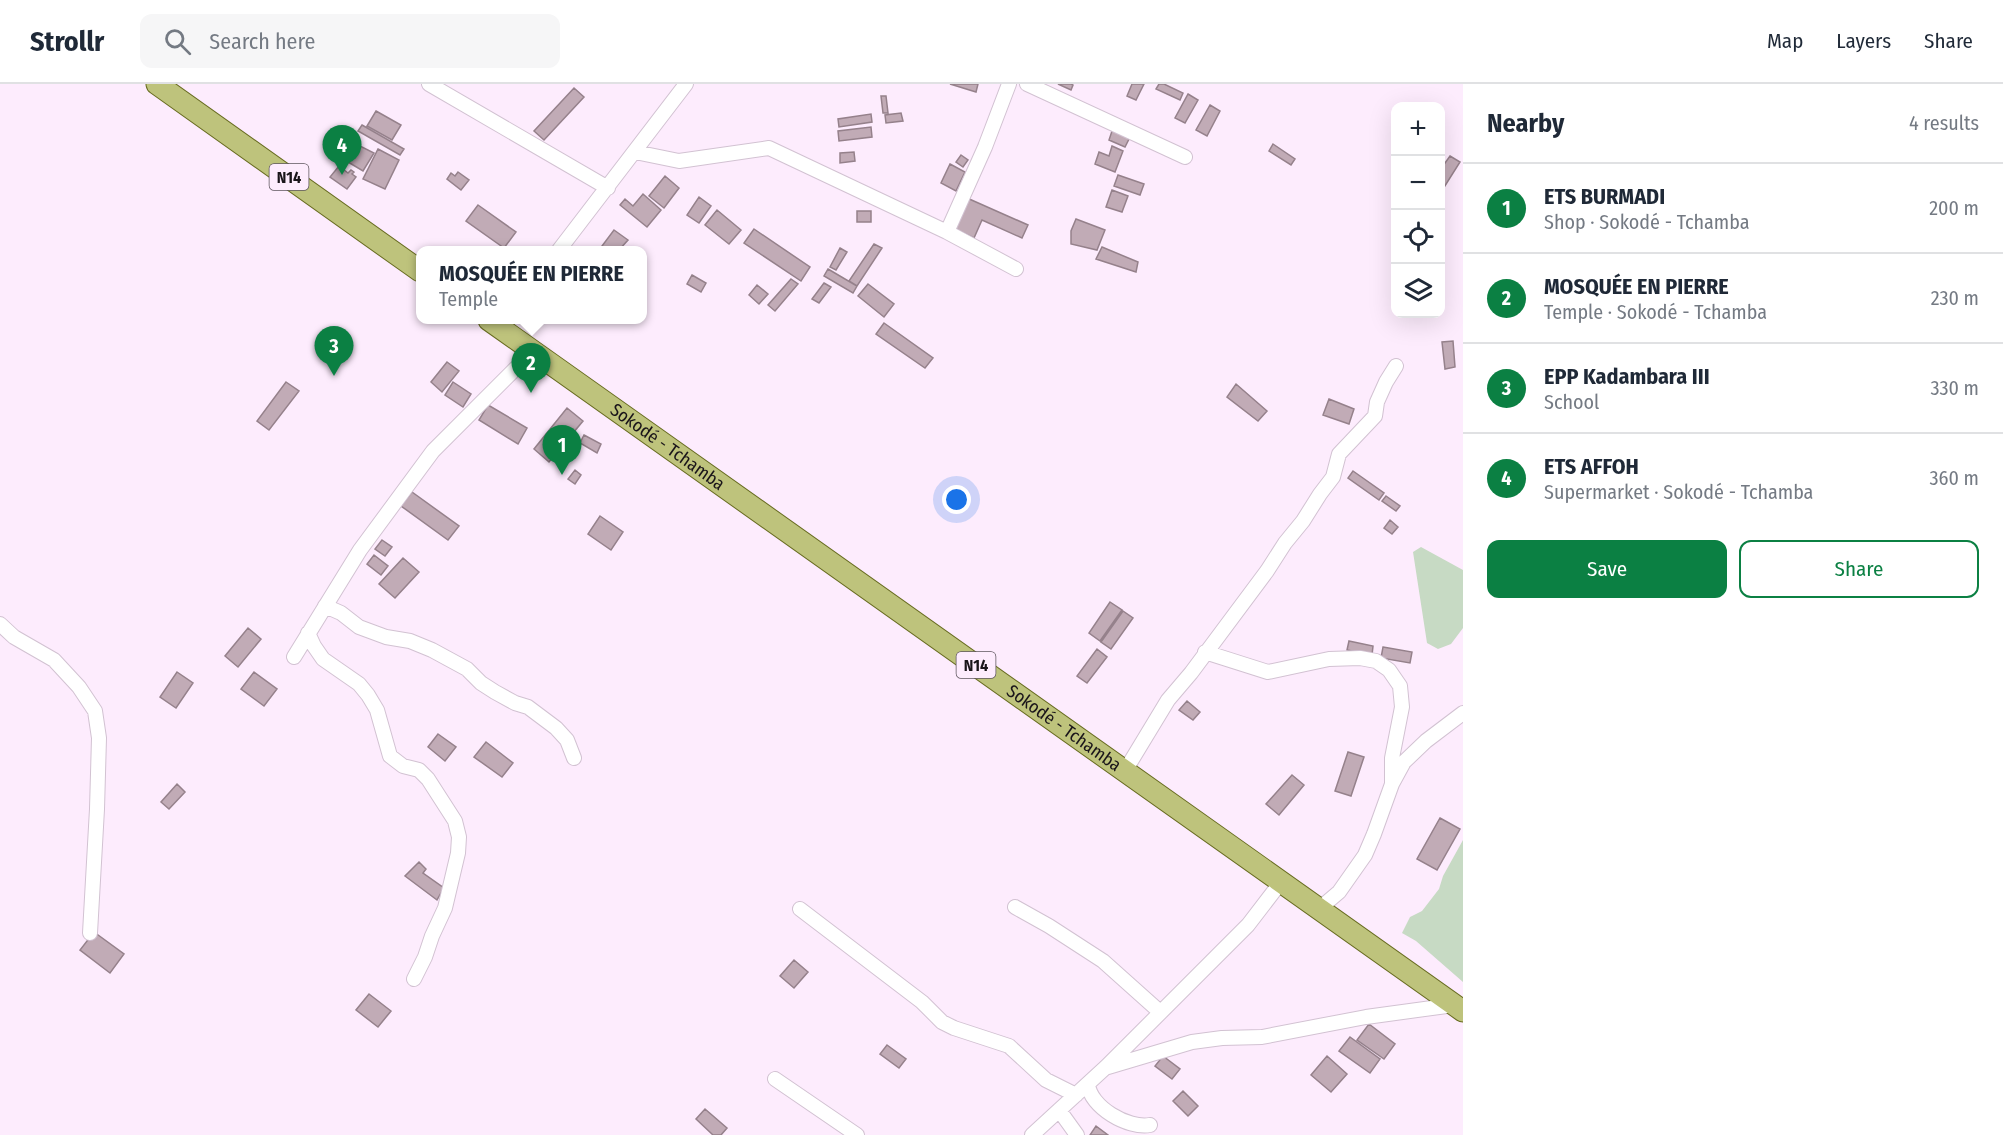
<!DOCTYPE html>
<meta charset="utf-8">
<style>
:root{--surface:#fff;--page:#f6f6f7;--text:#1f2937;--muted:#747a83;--line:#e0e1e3;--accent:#0b8043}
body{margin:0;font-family:"Fira Sans Condensed",sans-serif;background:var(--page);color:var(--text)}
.controls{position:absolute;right:18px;top:18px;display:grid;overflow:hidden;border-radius:12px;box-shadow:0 6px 24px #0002}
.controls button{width:54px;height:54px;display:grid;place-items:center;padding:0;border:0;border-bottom:2px solid var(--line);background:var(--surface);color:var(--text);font:30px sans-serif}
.you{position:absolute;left:957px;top:416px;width:21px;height:21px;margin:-15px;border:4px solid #fff;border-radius:50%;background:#1a73e8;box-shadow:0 0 0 9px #1a73e833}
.badge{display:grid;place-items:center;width:39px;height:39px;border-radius:50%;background:var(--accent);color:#fff;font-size:20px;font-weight:700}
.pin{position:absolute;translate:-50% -50px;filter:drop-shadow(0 2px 3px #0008)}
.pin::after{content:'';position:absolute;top:32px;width:21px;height:18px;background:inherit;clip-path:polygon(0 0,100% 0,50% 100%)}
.popup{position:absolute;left:416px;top:162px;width:231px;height:78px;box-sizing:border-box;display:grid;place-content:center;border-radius:12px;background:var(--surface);filter:drop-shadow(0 2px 4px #0005);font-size:20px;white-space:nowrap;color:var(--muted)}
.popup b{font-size:22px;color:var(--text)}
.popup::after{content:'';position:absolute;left:50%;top:100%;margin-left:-12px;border:12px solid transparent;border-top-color:var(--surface)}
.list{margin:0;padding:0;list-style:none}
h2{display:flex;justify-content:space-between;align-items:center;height:78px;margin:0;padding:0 24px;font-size:26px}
h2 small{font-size:20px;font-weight:400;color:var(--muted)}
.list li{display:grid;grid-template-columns:39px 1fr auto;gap:18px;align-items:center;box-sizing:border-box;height:90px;padding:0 24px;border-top:2px solid var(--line)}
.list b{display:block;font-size:22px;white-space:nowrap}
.list p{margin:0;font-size:20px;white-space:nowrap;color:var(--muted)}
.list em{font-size:20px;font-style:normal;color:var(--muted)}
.actions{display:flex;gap:12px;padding:18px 24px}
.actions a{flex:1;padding:14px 0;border:2px solid var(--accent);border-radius:12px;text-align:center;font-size:21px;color:var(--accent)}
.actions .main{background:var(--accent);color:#fff}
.icon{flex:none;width:33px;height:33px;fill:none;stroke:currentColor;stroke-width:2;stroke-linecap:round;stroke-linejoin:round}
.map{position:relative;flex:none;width:1463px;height:1051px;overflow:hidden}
header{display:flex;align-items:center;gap:36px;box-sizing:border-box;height:84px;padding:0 30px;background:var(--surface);border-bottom:2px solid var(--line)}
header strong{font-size:28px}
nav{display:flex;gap:33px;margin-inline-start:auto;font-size:21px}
.search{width:420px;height:54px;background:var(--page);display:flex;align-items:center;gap:15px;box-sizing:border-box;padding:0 21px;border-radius:12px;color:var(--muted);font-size:22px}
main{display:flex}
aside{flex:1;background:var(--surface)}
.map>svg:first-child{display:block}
</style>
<header>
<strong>Strollr</strong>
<div class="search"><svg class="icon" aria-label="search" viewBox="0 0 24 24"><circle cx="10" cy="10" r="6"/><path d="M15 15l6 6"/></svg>Search here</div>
<nav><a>Map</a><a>Layers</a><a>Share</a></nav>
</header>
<main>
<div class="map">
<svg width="1463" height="1051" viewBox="0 0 1463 1051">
<rect width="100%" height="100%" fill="#fdecfd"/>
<!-- green -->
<path fill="#c7dac4" d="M1421 463 1463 486V544L1451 560 1438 565 1427 559 1413 468Z
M1463 756V898L1416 857 1402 849 1410 833 1422 827 1439 805 1443 792Z"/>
<!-- building -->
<path fill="#c1abb6" stroke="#95818b" stroke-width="1.5" d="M950 0H978L976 8Z
M1058 0H1071L1073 1 1071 6Z
M1132 0H1144L1136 16 1127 12Z
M1159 0H1164L1183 9 1180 16 1156 5Z
M574 4 584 13 544 56 534 47Z
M1188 10 1198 16 1185 39 1175 34Z
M881 12H886L888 29H883Z
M1210 21 1220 27 1207 52 1196 46Z
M376 27 401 41 392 56 367 42Z
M901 29 903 37 886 39 885 31Z
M871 30 872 38 839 43 838 35Z
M362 41 404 65 400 71 358 47Z
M871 43 872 53 839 57 838 47Z
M1113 44 1130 53 1125 63 1109 56Z
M352 58 374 69 363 87 343 75 344 68Z
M1273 60 1295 75 1291 81 1269 67Z
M1112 62 1123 67 1115 88 1095 80 1099 68 1109 72Z
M378 65 399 76 385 105 363 95Z
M854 68 855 77 840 79V69Z
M961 71 968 76 963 83 956 78Z
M1450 72 1460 78 1443 105H1440V86Z
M950 80 965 88 956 107 941 99Z
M339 82 348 89 351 86 354 88 352 90 356 93 347 105 330 93Z
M458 88 469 96 461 106 447 95 451 89 455 92Z
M1118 91 1144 100 1140 111 1114 102Z
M665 92 679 104 664 124 649 112Z
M1112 106 1128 112 1122 128 1106 123Z
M643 110 661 126 647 143 620 121 625 115 633 122Z
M699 113 711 122 699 139 687 131Z
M967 114 1028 141 1022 154 982 136 974 154 953 144Z
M478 121 516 148 504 164 466 137Z
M717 126 741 146 729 160 705 141Z
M857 127H871V138H857Z
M1076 135 1105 146 1097 166 1071 160V147Z
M754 145 810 183 801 197 744 159Z
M614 146 628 156 619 166H599Z
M874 160 882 164 857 202 849 197Z
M1102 163 1138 178 1136 188 1096 175Z
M840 164 847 168 836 186 830 183Z
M828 185 857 202 853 209 824 192Z
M692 191 706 199 701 208 687 200Z
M791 195 798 200 775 227 768 221Z
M824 199 831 203 819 219 812 215Z
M868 200 894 220 884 233 858 212Z
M757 201 768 210 759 220 749 211Z
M884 239 933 274 925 284 876 250Z
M1453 257 1455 283 1445 285 1442 258Z
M447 278 459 287 442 308 431 298Z
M286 298 299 307 269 346 257 337Z
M453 298 471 310 463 323 445 311Z
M1236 300 1267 327 1258 337 1227 313Z
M1329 315 1354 325 1349 340 1323 331Z
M488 321 527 344 518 360 479 336Z
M567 324 583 337 549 378 534 365Z
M584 351 601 360 597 369 580 359Z
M575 386 581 391 575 400 568 395Z
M1353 387 1384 409 1379 416 1348 394Z
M412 408 459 442 448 456 401 422Z
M1386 412 1400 422 1396 427 1382 417Z
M600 432 623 448 611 466 588 450Z
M1390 436 1398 443 1392 450 1384 444Z
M382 456 392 463 385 472 375 465Z
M374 471 388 482 381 491 367 480Z
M403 474 419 488 395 514 379 500Z
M1110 518 1122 526 1100 557 1089 549Z
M1123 527 1133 534 1111 565 1101 558Z
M248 544 261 555 238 583 225 572Z
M1349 557 1373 562 1372 571 1347 566Z
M1383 563 1412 568 1410 579 1381 574Z
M1097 565 1107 573 1087 599 1077 592Z
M177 588 193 599 176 624 160 613Z
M254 588 277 605 264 622 241 605Z
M1187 617 1200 628 1193 636 1179 626Z
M438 650 456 663 445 677 428 663Z
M486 658 513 679 502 693 474 673Z
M1348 668 1364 673 1351 712 1335 707Z
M1292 691 1304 701 1279 731 1266 720Z
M177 700 185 708 169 725 161 718Z
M1440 734 1460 745 1437 786 1417 775Z
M419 778 426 785 423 789 444 804 437 816 405 792Z
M94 848 124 870 110 889 80 866Z
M794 876 808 888 794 904 780 892Z
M369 910 391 927 378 943 356 926Z
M1369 940 1395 960 1384 975 1357 956Z
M1350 953 1380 975 1370 989 1339 967Z
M887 961 906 975 899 984 880 970Z
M1163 972 1180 985 1172 995 1155 982Z
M1327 972 1347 990 1331 1008 1311 991Z
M1183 1007 1198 1022 1188 1032 1173 1017Z
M705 1025 727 1044 721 1051H713L696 1035Z
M1096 1042 1108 1051H1090Z"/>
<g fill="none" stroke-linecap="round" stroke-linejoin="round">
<defs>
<path id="minor" d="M429 0 608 104
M1027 0 1185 73
M635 68 679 77 769 64 947 148 1016 185
M947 148 985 63 1009 0
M559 166 686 0
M325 522 341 529 359 543 386 553 410 557 432 566 467 585 481 599 495 608 515 619 528 623 556 644 567 656 574 674
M0 540 14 553 54 576 79 603 95 627 99 654 97 725 90 849
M308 549 314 562 323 575 359 600 368 611 377 626 390 672 403 682 419 686 428 695 455 737 459 753 458 769 445 824 432 852 425 873 414 895
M1205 568 1268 588 1329 575 1360 574 1376 577 1389 586 1400 602 1402 623 1392 674V700
M294 573 360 466 433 367 533 267
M1125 687 1168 616 1191 589 1267 487 1285 459 1303 437 1320 410 1333 393 1339 370 1375 332 1377 318 1386 298 1396 282
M1015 823 1049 842 1103 877 1160 928
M800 825 922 918 942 938 954 944 1009 962 1046 996 1076 1011
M1319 825 1339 808 1365 771 1374 750 1392 700 1404 678 1426 657 1463 629
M1108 983 1192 958 1222 954 1262 953 1366 933 1454 921
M775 995 857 1051
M1088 1000C1090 1023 1128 1045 1150 1041
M1059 1026 1077 1051
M1032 1051 1106 983 1248 841 1281 798"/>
<g id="primary">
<path d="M157 0 420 187"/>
<path id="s1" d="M489 236 1463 927"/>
</g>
</defs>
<!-- minor casing -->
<use href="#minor" stroke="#d2c2d2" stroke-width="16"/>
<!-- primary casing -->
<use href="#primary" stroke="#686c21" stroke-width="23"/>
<!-- minor -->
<use href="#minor" stroke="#fff" stroke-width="14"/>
<!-- primary -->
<use href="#primary" stroke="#bec37c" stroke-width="21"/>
</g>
<g text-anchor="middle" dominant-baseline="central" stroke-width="6" stroke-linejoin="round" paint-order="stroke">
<!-- shield labels -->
<g fill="#fdecfd" stroke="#5e565e" stroke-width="1.5">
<rect x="269.5" y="80" width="39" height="26" rx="4.5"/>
<rect x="956.5" y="568" width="39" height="26" rx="4.5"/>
</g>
<g font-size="16" font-weight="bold" fill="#1a151a">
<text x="289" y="93">N14</text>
<text x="976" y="581">N14</text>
</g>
<!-- street labels -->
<g font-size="18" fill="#1a151a" stroke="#fdecfd">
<text stroke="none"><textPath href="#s1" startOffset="219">Sokodé - Tchamba</textPath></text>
<text stroke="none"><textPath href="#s1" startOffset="705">Sokodé - Tchamba</textPath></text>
</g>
</g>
</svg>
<div class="controls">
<button>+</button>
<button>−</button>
<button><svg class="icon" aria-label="locate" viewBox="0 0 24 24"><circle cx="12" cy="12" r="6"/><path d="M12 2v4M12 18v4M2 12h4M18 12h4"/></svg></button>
<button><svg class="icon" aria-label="layers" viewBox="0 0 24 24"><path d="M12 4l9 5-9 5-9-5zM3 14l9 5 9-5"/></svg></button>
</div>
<div class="you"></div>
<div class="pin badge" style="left:562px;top:391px">1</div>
<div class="pin badge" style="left:531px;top:309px">2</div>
<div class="popup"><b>MOSQUÉE EN PIERRE</b>Temple</div>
<div class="pin badge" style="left:334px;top:292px">3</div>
<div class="pin badge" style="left:342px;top:91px">4</div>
</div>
<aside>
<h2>Nearby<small>4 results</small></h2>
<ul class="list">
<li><span class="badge">1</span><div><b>ETS BURMADI</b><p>Shop · Sokodé - Tchamba</p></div><em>200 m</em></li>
<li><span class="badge">2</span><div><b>MOSQUÉE EN PIERRE</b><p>Temple · Sokodé - Tchamba</p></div><em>230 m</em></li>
<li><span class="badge">3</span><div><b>EPP Kadambara III</b><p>School</p></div><em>330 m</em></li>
<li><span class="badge">4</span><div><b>ETS AFFOH</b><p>Supermarket · Sokodé - Tchamba</p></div><em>360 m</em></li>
</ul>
<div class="actions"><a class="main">Save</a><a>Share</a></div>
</aside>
</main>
